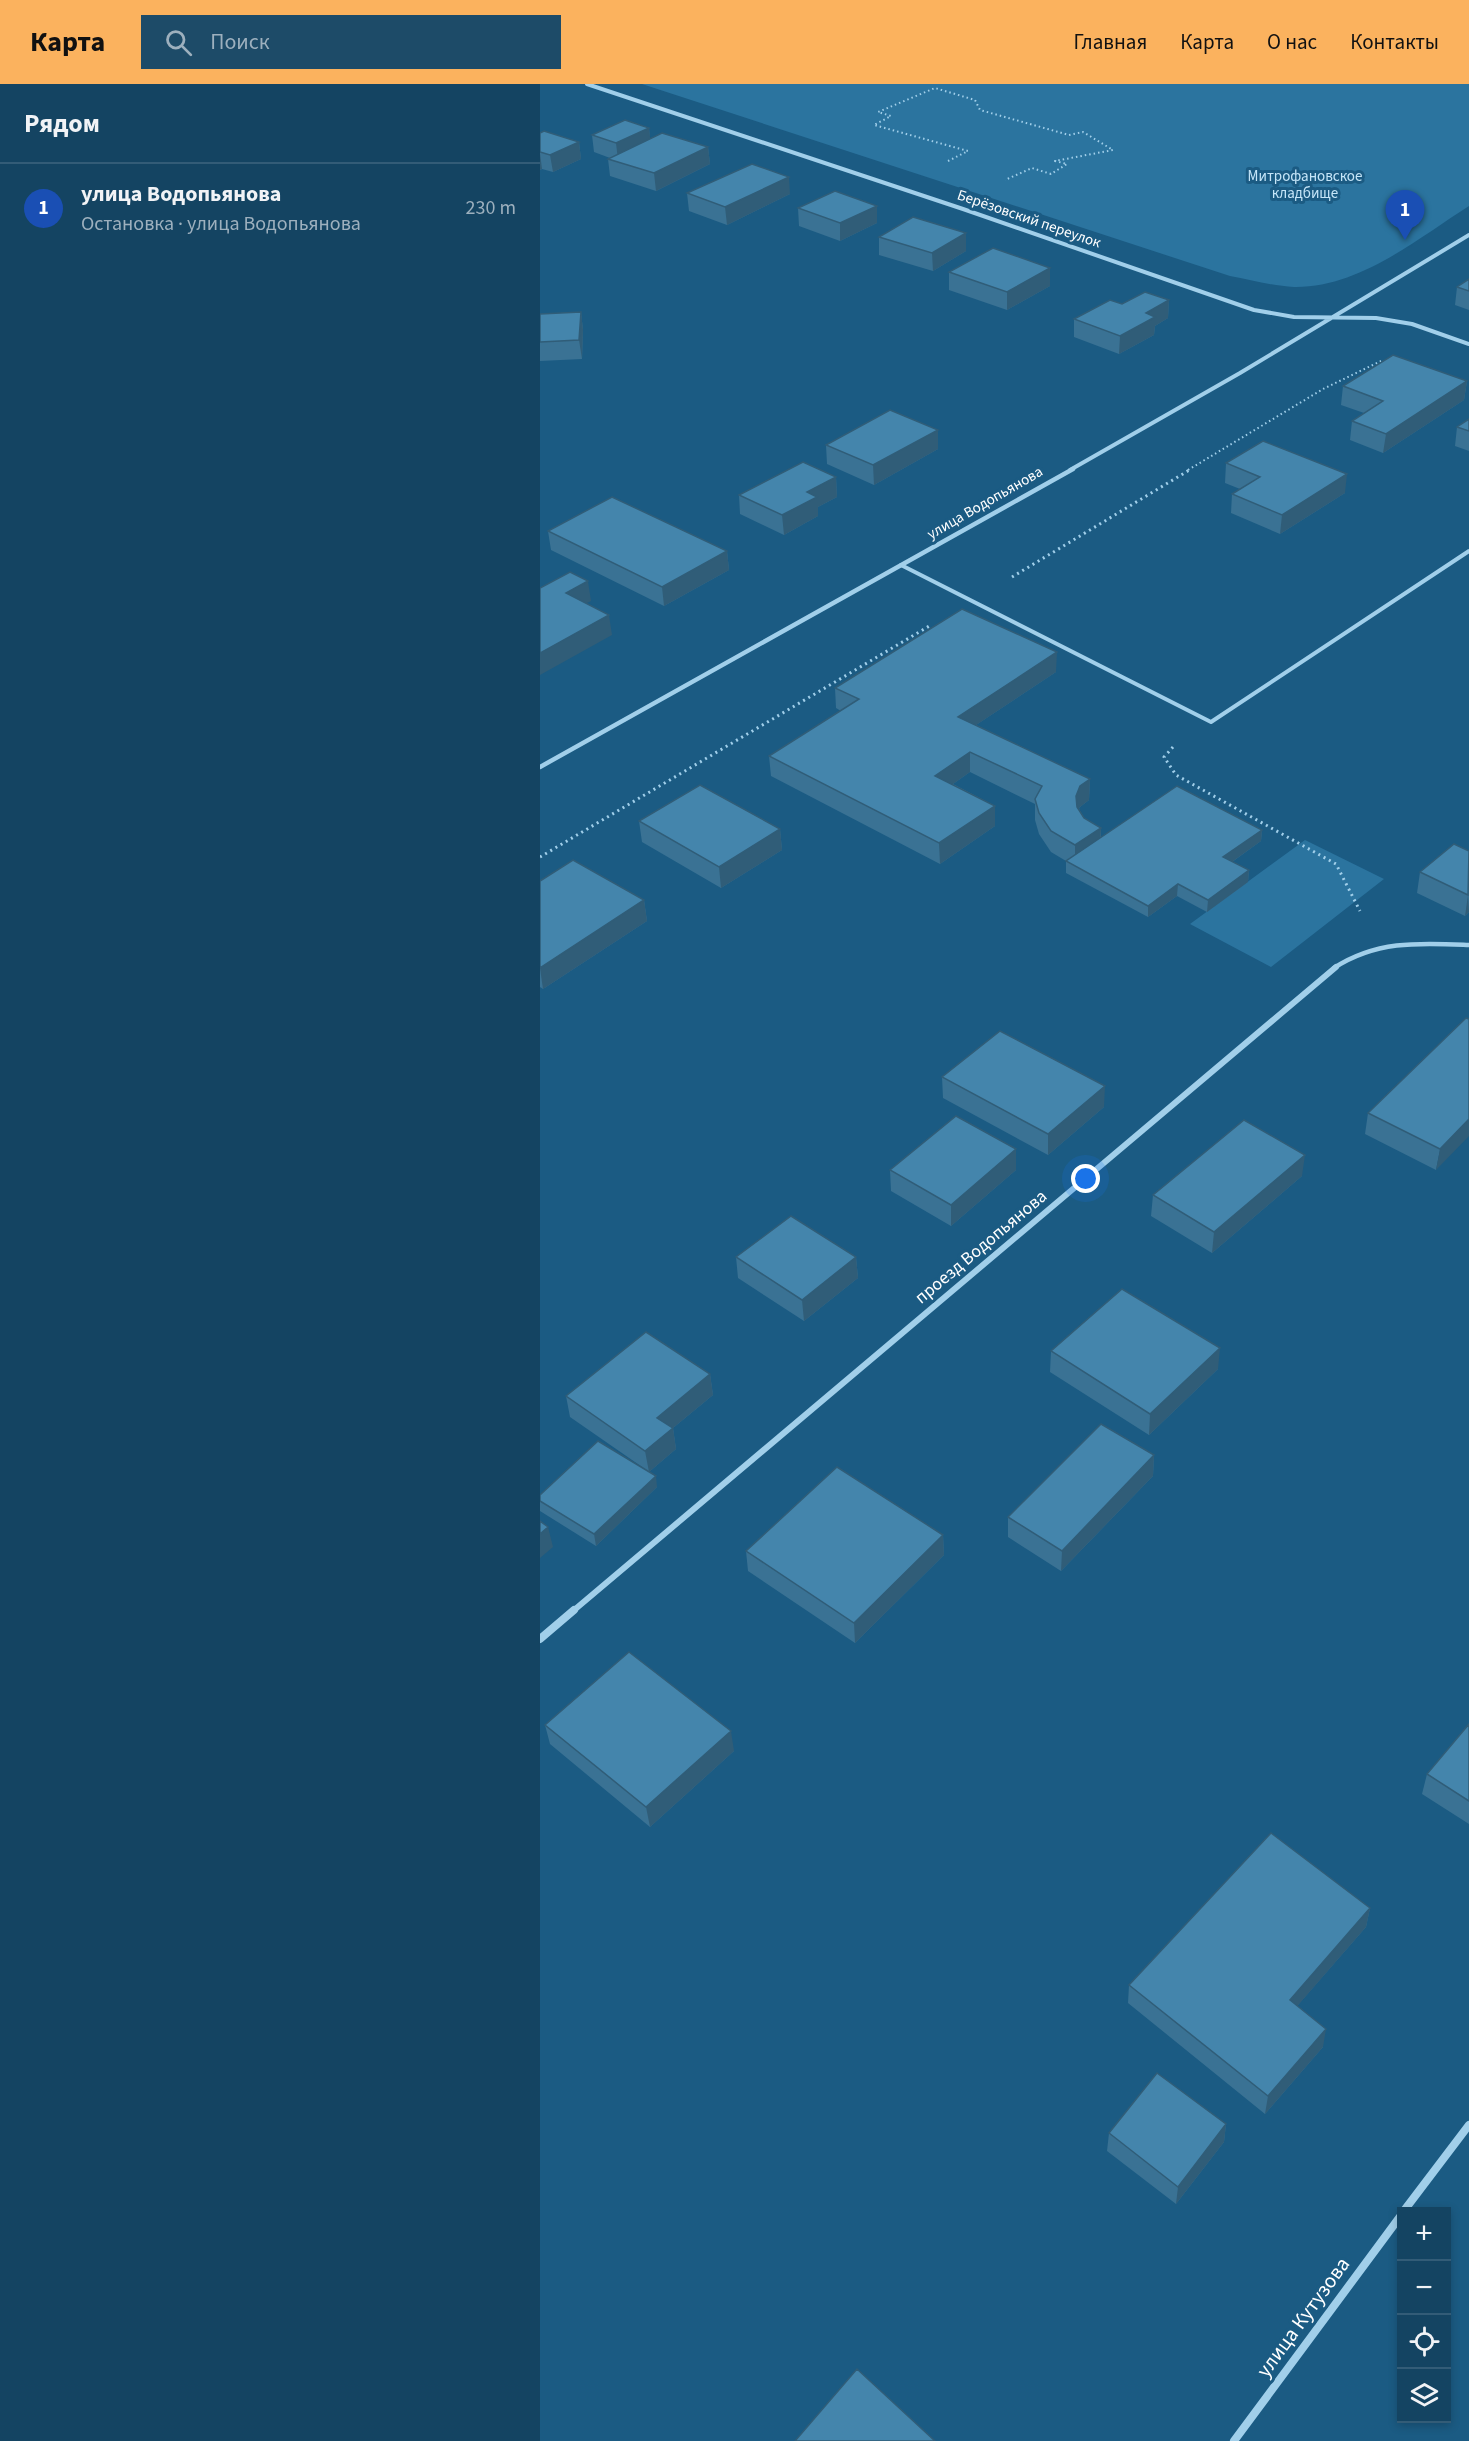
<!DOCTYPE html>
<html lang="ru">
<meta charset="utf-8">
<style>
:root{--surface:#144462;--page:#1d4b68;--text:#f1f3f6;--muted:#9db0be;--line:#335c77;--accent:#fbb25e}
body{margin:0;font-family:"Source Sans 3",sans-serif;background:var(--page);color:var(--text)}
.controls{position:absolute;right:18px;bottom:18px;display:grid;overflow:hidden;border-radius:0px;box-shadow:0 3px 9px #0003}
.controls button{width:54px;height:54px;display:grid;place-items:center;padding:0;border:0;border-bottom:2px solid var(--line);background:var(--surface);color:var(--text);font:30px sans-serif}
.you{position:absolute;left:546px;top:1095px;width:21px;height:21px;margin:-15px;border:4px solid #fff;border-radius:50%;background:#1a73e8;box-shadow:0 0 0 9px #1a73e833}
.badge{display:grid;place-items:center;width:39px;height:39px;border-radius:50%;background:var(--accent);color:#fff;font-size:20px;font-weight:700}
.pin{position:absolute;translate:-50% -50px;filter:drop-shadow(0 2px 3px #0008)}
.pin::after{content:'';position:absolute;top:32px;width:21px;height:18px;background:inherit;clip-path:polygon(0 0,100% 0,50% 100%)}
.list{margin:0;padding:0;list-style:none}
h2{display:flex;justify-content:space-between;align-items:center;height:78px;margin:0;padding:0 24px;font-size:26px}
h2 small{font-size:20px;font-weight:400;color:var(--muted)}
.list li{display:grid;grid-template-columns:39px 1fr auto;gap:18px;align-items:center;box-sizing:border-box;height:90px;padding:0 24px;border-top:2px solid var(--line)}
.list b{display:block;font-size:22px;white-space:nowrap}
.list p{margin:0;font-size:20px;white-space:nowrap;color:var(--muted)}
.list em{font-size:20px;font-style:normal;color:var(--muted)}
.icon{flex:none;width:33px;height:33px;fill:none;stroke:currentColor;stroke-width:2;stroke-linecap:round;stroke-linejoin:round}
.map{position:relative;flex:none;width:929px;height:2357px;overflow:hidden}
header{display:flex;align-items:center;gap:36px;box-sizing:border-box;height:84px;padding:0 30px;background:var(--accent);color:#111}
header strong{font-size:28px}
nav{display:flex;gap:33px;margin-inline-start:auto;font-size:21px}
.search{width:420px;height:54px;background:var(--page);display:flex;align-items:center;gap:15px;box-sizing:border-box;padding:0 21px;border-radius:0px;color:var(--muted);font-size:22px}
main{display:flex}
aside{flex:1;background:var(--surface)}
.map>svg:first-child{display:block}
</style>
<header>
<strong>Карта</strong>
<div class="search"><svg class="icon" aria-label="search" viewBox="0 0 24 24"><circle cx="10" cy="10" r="6"/><path d="M15 15l6 6"/></svg>Поиск</div>
<nav><a>Главная</a><a>Карта</a><a>О нас</a><a>Контакты</a></nav>
</header>
<main>
<aside>
<h2>Рядом<small></small></h2>
<ul class="list">
<li><span class="badge" style="background:#1a4fb4">1</span><div><b>улица Водопьянова</b><p>Остановка · улица Водопьянова</p></div><em>230 m</em></li>
</ul>
</aside>
<div class="map">
<svg width="929" height="2357" viewBox="0 0 929 2357">
<rect width="100%" height="100%" fill="#1b5b83"/>
<!-- green -->
<path fill="#2b749f" d="M102 0H929V122C877 155 819 204 754 203 733 202 711 196 690 192Z
M765 756 844 795 731 883 650 840Z"/>
<g fill="none" stroke-linecap="round" stroke-linejoin="round">
<!-- path-far1 -->
<path stroke="#a1cfea" stroke-width="2" stroke-dasharray="1.5 3" stroke-linecap="butt" d="M408 77 428 67 334 41 351 32 338 28 395 4 435 16 440 26 529 51 543 48 573 66 515 77 527 80 511 90 492 84 465 96
M648 386 783 305 841 277"/>
<!-- path -->
<path stroke="#a1cfea" stroke-width="3" stroke-dasharray="2 4" stroke-linecap="butt" d="M472 493 651 385
M633 663 624 673 636 691 796 780 820 827
M0 773 391 541"/>
<!-- lane -->
<path stroke="#a1cfea" stroke-width="4" d="M361 481 671 638 929 467"/>
<!-- street-far3 -->
<path stroke="#a1cfea" stroke-width="4" d="M47 0 423 125 714 226 754 233 836 234 872 240 929 260
M530 386 700 289 929 151"/>
<!-- street-far2 -->
<path stroke="#a1cfea" stroke-width="4.5" d="M0 683 533 385
M794 884C837 856 880 859 929 861"/>
<!-- street-far1 -->
<path stroke="#a1cfea" stroke-width="6" d="M33 1527 796 883"/>
<!-- street -->
<path stroke="#a1cfea" stroke-width="8" d="M0 1555 34 1526
M863 2128 929 2041
M694 2357 862 2130"/>
</g>
<!-- wall -->
<path fill="#3a7294" d="M109 44 110 55 168 63 170 80 116 107 70 92 68 75 70 74 54 68 52 51Z
M0 49 39 58 41 75 13 88 2 85 0 86Z
M147 109 250 110 187 141 149 127Z
M337 122V139L300 157 259 142 258 124Z
M339 153 426 167 393 187 339 171Z
M409 188 510 202 467 226 409 206Z
M929 195V226L915 221 917 203Z
M629 216 628 234 615 242 614 251 579 270 534 253V235L582 220Z
M41 228 43 246 42 275 0 277V230Z
M927 297 924 316 843 369 810 356 812 337 824 329 801 321 803 302Z
M929 335V367L915 362 917 343Z
M286 361 398 365 334 401 287 380Z
M686 379 805 409 740 450 691 429 692 410 700 405 685 399Z
M296 393 297 413 278 423V432L244 451 200 430 199 411Z
M8 447 187 467 189 486 124 522 11 466Z
M516 588 436 641 550 695 549 716 540 723 539 725 544 734 561 744V754L722 746 721 757 692 778 709 786 708 798 667 828 637 812 608 833 526 789V777L511 768 499 750 495 736V720L430 688 413 700 455 722V742L400 780 231 692 229 672 301 627 296 624 295 604Z
M99 737 240 745 242 766 181 804 102 758Z
M929 767V828L925 832 877 809 880 788Z
M0 797 104 816 107 837 3 905 0 903Z
M926 934 896 1086 825 1050 828 1029Z
M402 993 564 1023 508 1071 403 1014Z
M350 1086H476L411 1142 351 1107Z
M762 1092 672 1169 611 1132 613 1111Z
M196 1173H316L318 1194 264 1237 198 1194Z
M511 1267 678 1285 609 1351 510 1288Z
M170 1290 173 1311 133 1344 136 1365 109 1388 117 1403 56 1462 0 1427V1411L105 1385 30 1333 26 1312Z
M614 1371 613 1392 521 1487 468 1453V1433Z
M403 1451 404 1471 315 1559 208 1487 206 1467Z
M929 1640V1740L882 1710 887 1690Z
M5 1641 194 1667 110 1743 10 1660Z
M830 1824 826 1843 757 1922 783 1963 725 2030 588 1919 589 1901Z
M686 2040 684 2058 636 2120 567 2067 569 2049Z"/>
<!-- shaded-wall -->
<path fill="#305d78" d="M109 44 111 61 78 76 76 59Z
M39 58 41 75 13 88 10 71Z
M168 63 170 80 116 107 114 89Z
M0 69 2 85 0 86Z
M249 93 250 110 187 141 185 123Z
M337 122V139L300 157V139Z
M426 149V167L393 187 392 169Z
M510 184V202L467 226V208Z
M629 216 628 234 615 242 614 251 579 270 580 252 606 229Z
M41 228 43 246 42 275 39 256Z
M927 297 924 316 843 369 846 350Z
M398 346V365L334 401 333 381Z
M807 390 805 409 740 450 742 431Z
M296 393 297 413 278 423V432L244 451 242 431 267 408Z
M187 467 189 486 124 522 122 503Z
M48 497 51 517 28 529 26 509Z
M69 531 72 551 0 591V569Z
M517 568 516 588 418 653V633Z
M430 668V688L396 712 395 692Z
M550 695 549 716 540 723 535 732 536 712 540 702Z
M455 722V742L400 780 399 759Z
M561 744 560 765 535 782V761Z
M240 745 242 766 181 804 179 783Z
M722 746 721 757 682 785 683 773Z
M709 786 708 798 667 828 668 816Z
M638 800 637 812 608 833V822Z
M928 811 929 828 925 832Z
M104 816 107 837 3 905 0 884Z
M565 1002 564 1023 508 1071V1050Z
M929 1035V1052L896 1086 900 1065Z
M476 1065V1086L411 1142V1121Z
M765 1071 762 1092 672 1169 674 1148Z
M316 1173 318 1194 264 1237 262 1216Z
M680 1264 678 1285 609 1351 610 1330Z
M170 1290 173 1311 133 1344 136 1365 109 1388 105 1367 117 1334Z
M614 1371 613 1392 521 1487 522 1467Z
M116 1392 117 1403 56 1462 54 1450Z
M8 1443 13 1463 0 1474V1450Z
M403 1451 404 1471 315 1559 314 1539Z
M191 1647 194 1667 110 1743 106 1723Z
M830 1824 826 1843 746 1935 750 1916Z
M786 1945 783 1963 725 2030 728 2012Z
M686 2040 684 2058 636 2120 638 2103Z"/>
<!-- building -->
<path fill="#4485ac" stroke="#305d78" stroke-width="1.5" d="M85 36 109 44 76 59 52 51Z
M4 47 39 58 10 71 0 68V49Z
M122 49 168 63 114 89 68 75Z
M212 80 249 93 185 123 147 109Z
M295 107 337 122 300 139 258 124Z
M373 133 426 149 392 169 339 153Z
M453 164 510 184 467 208 409 188Z
M929 195V207L917 203Z
M605 208 629 216 606 229 615 233 580 252 534 235 570 216 582 220Z
M41 228 39 256 0 258V230Z
M853 271 927 297 846 350 812 337 843 317 803 302Z
M350 326 398 346 333 381 286 361Z
M929 335V347L917 343Z
M723 357 807 390 742 431 692 410 720 393 686 379Z
M263 378 296 393 267 408 277 413 242 431 199 411Z
M72 413 187 467 122 503 8 447Z
M30 488 48 497 26 509 69 531 0 569V504Z
M422 525 517 568 418 633 550 695 540 702 536 712 537 723 544 734 561 744 535 761 511 747 499 729 495 715 502 702 430 668 395 692 455 722 399 759 229 672 319 615 295 604Z
M160 701 240 745 179 783 99 737Z
M637 702 722 746 683 773 709 786 668 816 638 800 608 822 526 777Z
M914 760 929 767 928 811 880 788Z
M33 776 104 816 0 884V797Z
M926 934 929 935V1035L900 1065 828 1029Z
M460 947 565 1002 508 1050 402 993Z
M416 1032 476 1065 411 1121 350 1086Z
M704 1036 765 1071 674 1148 613 1111Z
M251 1132 316 1173 262 1216 196 1173Z
M582 1205 680 1264 610 1330 511 1267Z
M106 1248 170 1290 117 1334 133 1344 105 1367 26 1312Z
M561 1340 614 1371 522 1467 468 1433Z
M58 1357 116 1392 54 1450 0 1417V1411Z
M297 1383 403 1451 314 1539 206 1467Z
M0 1437 8 1443 0 1450Z
M89 1568 191 1647 106 1723 5 1641Z
M929 1640V1717L887 1690Z
M731 1749 830 1824 750 1916 786 1945 728 2012 589 1901Z
M617 1989 686 2040 638 2103 569 2049Z
M317 2285 395 2357H255Z"/>
<g text-anchor="middle" dominant-baseline="central" stroke-width="6" stroke-linejoin="round" paint-order="stroke">
<!-- far-park labels -->
<g font-size="15" fill="#c5e5f8" stroke="#1b5b83">
<text x="765" y="92">Митрофановское<tspan x="765" dy="17">кладбище</tspan></text>
</g>
<!-- far-street labels -->
<g font-size="15" fill="#fff" stroke="#1b5b83">
<text transform="translate(489 135) rotate(19)">Берёзовский переулок</text>
<text transform="translate(445 419) rotate(-30)">улица Водопьянова</text>
</g>
<!-- street labels -->
<g font-size="18" fill="#fff" stroke="#1b5b83">
<text transform="translate(441 1163) rotate(-40)">проезд Водопьянова</text>
</g>
<!-- near-street labels -->
<g font-size="21" fill="#fff" stroke="#1b5b83">
<text transform="translate(763 2233) rotate(-54)">улица Кутузова</text>
</g>
</g>
</svg>
<div class="controls">
<button>+</button>
<button>−</button>
<button><svg class="icon" aria-label="locate" viewBox="0 0 24 24"><circle cx="12" cy="12" r="6"/><path d="M12 2v4M12 18v4M2 12h4M18 12h4"/></svg></button>
<button><svg class="icon" aria-label="layers" viewBox="0 0 24 24"><path d="M12 4l9 5-9 5-9-5zM3 14l9 5 9-5"/></svg></button>
</div>
<div class="you"></div>
<div class="pin badge" style="left:865px;top:156px;background:#1a4fb4">1</div>
</div>
</main>
